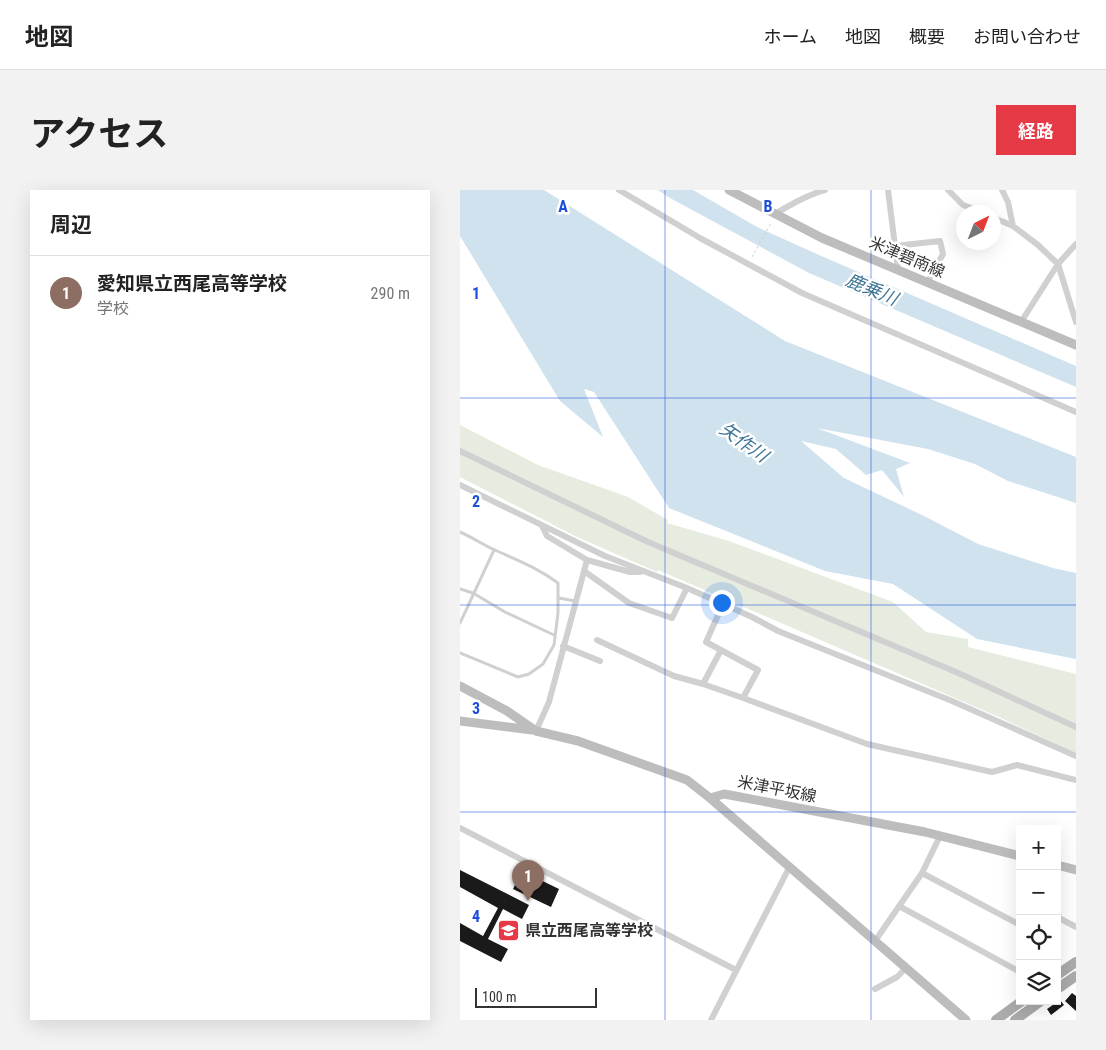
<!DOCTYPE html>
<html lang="ja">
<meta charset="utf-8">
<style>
:root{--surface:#fff;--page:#f2f2f2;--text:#222;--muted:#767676;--line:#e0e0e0;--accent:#e63946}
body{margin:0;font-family:"Roboto Condensed","Noto Sans JP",sans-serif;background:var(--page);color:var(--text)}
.controls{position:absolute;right:15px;bottom:15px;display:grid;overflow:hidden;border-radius:0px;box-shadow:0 5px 20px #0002}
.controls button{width:45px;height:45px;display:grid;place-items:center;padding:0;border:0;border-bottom:1px solid var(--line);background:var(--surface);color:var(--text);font:25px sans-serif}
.compass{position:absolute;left:496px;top:15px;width:45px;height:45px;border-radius:50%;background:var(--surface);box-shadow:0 5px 20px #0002;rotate:42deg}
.scale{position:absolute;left:15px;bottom:12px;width:122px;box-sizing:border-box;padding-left:5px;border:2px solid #333;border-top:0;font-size:14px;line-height:18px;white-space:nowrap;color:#333;-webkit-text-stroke:4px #fff;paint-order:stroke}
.you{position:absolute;left:261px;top:412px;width:18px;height:18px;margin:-12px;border:4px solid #fff;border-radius:50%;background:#1a73e8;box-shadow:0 0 0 8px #1a73e833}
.badge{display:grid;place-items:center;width:32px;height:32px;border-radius:50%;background:var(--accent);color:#fff;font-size:16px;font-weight:700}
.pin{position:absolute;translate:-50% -41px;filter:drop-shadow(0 1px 2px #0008)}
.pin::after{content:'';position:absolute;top:26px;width:18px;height:15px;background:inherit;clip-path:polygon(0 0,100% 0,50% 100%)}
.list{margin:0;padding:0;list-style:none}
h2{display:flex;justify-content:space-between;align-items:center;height:65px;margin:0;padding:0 20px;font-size:21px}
h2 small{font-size:16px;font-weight:400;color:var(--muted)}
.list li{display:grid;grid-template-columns:32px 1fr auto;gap:15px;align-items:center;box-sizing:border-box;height:75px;padding:0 20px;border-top:1px solid var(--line)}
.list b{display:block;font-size:19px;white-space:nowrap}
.list p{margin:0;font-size:16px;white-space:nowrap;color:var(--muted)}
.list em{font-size:16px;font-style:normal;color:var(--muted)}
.icon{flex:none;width:28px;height:28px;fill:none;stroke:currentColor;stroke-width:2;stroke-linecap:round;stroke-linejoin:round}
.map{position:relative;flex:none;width:616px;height:830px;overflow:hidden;border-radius:0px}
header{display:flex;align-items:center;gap:30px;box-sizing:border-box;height:70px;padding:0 25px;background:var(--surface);border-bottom:1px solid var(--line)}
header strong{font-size:24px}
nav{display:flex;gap:28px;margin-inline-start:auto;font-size:18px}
.intro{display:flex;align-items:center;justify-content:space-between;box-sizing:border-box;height:120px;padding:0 30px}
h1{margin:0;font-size:35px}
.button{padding:12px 22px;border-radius:0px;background:var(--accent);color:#fff;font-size:18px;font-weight:700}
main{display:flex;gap:30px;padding:0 30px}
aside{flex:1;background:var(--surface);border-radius:0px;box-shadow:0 5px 20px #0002}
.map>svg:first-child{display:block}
</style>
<header>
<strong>地図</strong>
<nav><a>ホーム</a><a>地図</a><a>概要</a><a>お問い合わせ</a></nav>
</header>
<div class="intro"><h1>アクセス</h1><a class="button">経路</a></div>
<main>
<aside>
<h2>周辺<small></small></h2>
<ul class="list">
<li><span class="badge" style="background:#8d6e63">1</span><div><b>愛知県立西尾高等学校</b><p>学校</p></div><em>290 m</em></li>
</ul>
</aside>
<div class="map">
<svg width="616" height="830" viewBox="0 0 616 830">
<rect width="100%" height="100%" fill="#fff"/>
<!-- green -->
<path fill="#e6ecdf" d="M0 235 78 275 168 307 208 330 207 333 269 351 433 412 466 442 508 449V457L616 484V563L539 527 198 380 197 382 115 346 0 287Z"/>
<!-- water -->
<path fill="#cfe2ee" d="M0 0H84L325 151 616 267V313L548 291 515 274 468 259 357 238 450 273 436 279 444 307 422 280 406 285 376 259 341 251 384 288 466 327 518 354 593 378 616 383V469L517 449 433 394 365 381 209 318 134 202 124 199 143 247 100 211 0 46Z
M198 0H233L297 37 359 65 616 176V197L349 83 210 8Z"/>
<!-- building -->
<path fill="#1a1a1a" d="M0 680 69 715 62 729 43 719 28 749 48 759 41 772 0 751V733L23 746 38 718 0 697Z
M62 681 99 699 91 717 53 699Z
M612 803 616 806V821L605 811Z
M600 810 604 815 591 825 587 819Z"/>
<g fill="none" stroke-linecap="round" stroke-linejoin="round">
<!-- path -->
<path stroke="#cdcdcd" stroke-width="1" stroke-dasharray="2.5 2.5" stroke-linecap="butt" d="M292 67 311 33"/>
<!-- lane -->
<path stroke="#d0d0d0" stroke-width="3" d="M0 342C12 347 23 355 35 360 57 370 78 378 98 393V423L94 455 83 474 69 484 58 487 0 463
M0 399 13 403 45 422 94 445
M99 408 115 411
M0 433 34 360"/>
<!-- street -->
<path stroke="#d0d0d0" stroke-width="6" d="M159 0 240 48 342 103 616 222
M428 0 438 80
M488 0 503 15 521 22
M542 0 548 12 553 36
M315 24C331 14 347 5 365 0
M534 28 553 36 578 55 598 74 616 132
M435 56 480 51 483 64 467 93
M561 132 598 74 616 54
M0 261 188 352 496 482 616 537
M0 295 145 366 227 398 292 427 318 441 492 511 616 566
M82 336 87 346 127 370 170 382H180
M124 381 169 413 212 428 227 398
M263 414 246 452 298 480 283 508 407 554 532 582 557 575 616 590
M137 450 214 486 243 494
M103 456 140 471
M261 460 243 494 283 508
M76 541 89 512 127 370
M0 638 276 780
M462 683 560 735
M439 716 560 782
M599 728 616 737
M415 751 462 683 480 646
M415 799 437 787 446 778
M251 830 330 676"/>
<!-- secondary -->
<path stroke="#bdbdbd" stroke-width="9" d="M269 0 362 48 616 155
M0 496 47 521 76 541 118 551 227 590 250 608 264 604 275 606 465 642 560 666
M0 531 72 540
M250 608 506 830
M597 675 616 680"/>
<!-- primary -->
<path stroke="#ababab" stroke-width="10" d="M597 785 616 772
M597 799 616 786
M536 830 562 811
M555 830 581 811"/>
</g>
<!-- grid -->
<path fill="none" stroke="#1d4ed8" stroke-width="1" stroke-opacity="0.55" d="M205 0V830M411 0V830M0 208H616M0 415H616M0 622H616"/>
<!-- icons -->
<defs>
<symbol id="school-square" viewBox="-11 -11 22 22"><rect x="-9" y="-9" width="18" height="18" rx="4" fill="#e63946" stroke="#fff"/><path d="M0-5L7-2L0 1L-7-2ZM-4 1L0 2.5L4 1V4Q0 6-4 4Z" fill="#fff"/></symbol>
</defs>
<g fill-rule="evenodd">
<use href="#school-square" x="36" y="728" width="25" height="25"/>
</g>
<g text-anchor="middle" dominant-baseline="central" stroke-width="5" stroke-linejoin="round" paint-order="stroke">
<!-- street labels -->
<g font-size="16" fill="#333" stroke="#fff">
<text transform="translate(447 67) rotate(23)">米津碧南線</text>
<text transform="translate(317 599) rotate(11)">米津平坂線</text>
</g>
<!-- poi labels -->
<g font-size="16" font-weight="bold" fill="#333" stroke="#fff" text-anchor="start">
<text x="65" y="740">県立西尾高等学校</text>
</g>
<!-- water labels -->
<g font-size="18" font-style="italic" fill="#3f7597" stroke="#fff">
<text transform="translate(412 99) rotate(23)">鹿乗川</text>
<text transform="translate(284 252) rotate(35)">矢作川</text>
</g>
</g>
<g font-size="16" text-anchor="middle" font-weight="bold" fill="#1d4ed8" stroke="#fff" stroke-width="5" stroke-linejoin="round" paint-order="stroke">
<text x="103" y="22">A</text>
<text x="308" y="22">B</text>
<text x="16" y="109">1</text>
<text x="16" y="317">2</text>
<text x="16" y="524">3</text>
<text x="16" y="732">4</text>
</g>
</svg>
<div class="controls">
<button>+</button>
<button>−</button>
<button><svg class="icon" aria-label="locate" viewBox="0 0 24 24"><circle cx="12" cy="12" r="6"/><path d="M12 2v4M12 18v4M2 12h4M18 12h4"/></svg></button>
<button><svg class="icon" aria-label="layers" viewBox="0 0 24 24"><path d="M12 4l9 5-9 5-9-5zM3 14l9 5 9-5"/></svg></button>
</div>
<svg class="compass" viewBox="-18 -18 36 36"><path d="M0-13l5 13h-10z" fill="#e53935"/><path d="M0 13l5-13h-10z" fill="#767676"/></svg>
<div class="scale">100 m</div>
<div class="you"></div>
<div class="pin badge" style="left:68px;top:711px;background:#8d6e63">1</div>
</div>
</main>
